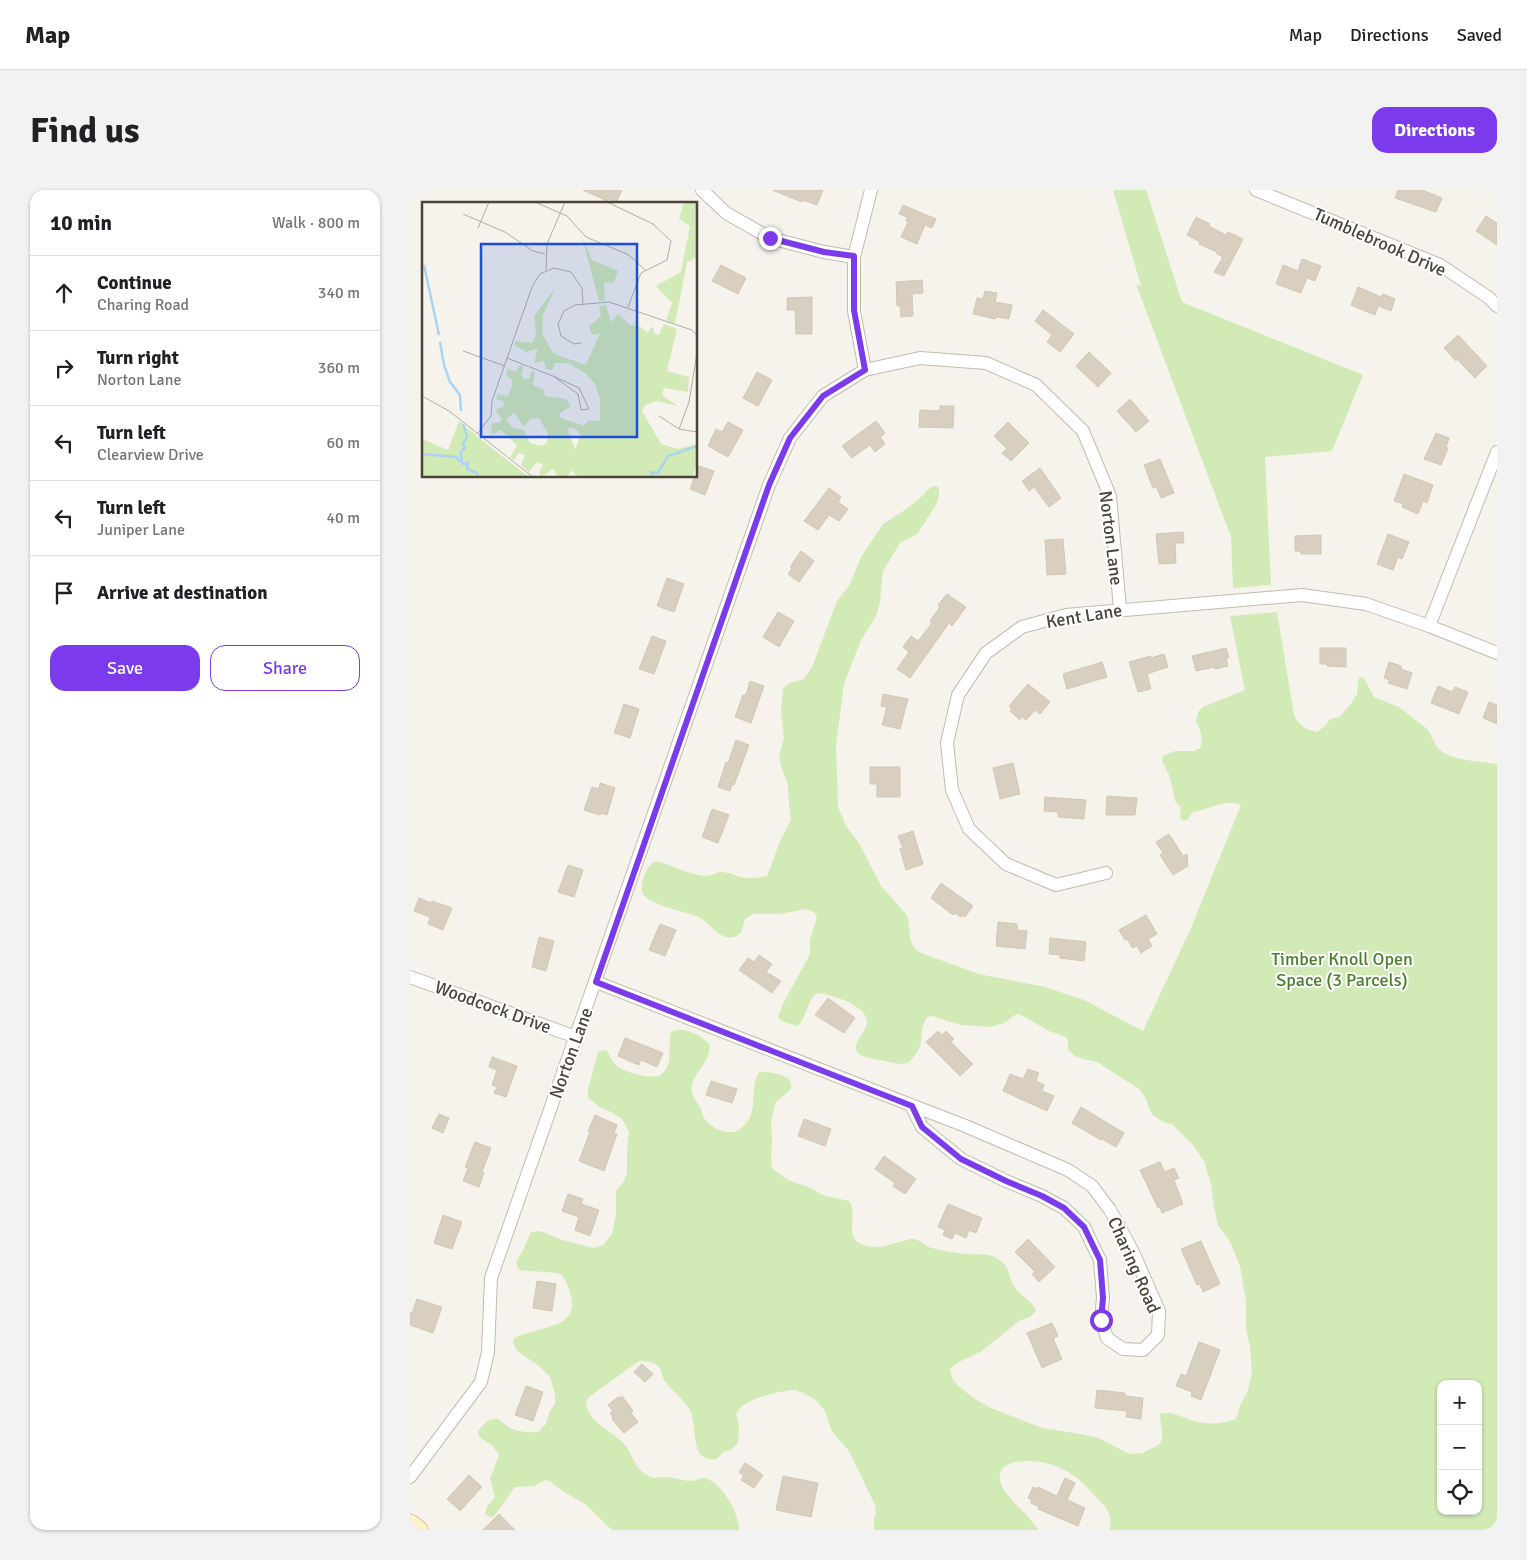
<!DOCTYPE html>
<meta charset="utf-8">
<style>
:root{--surface:#fff;--page:#f2f2f2;--text:#202124;--muted:#757577;--line:#e0e0e0;--accent:#7c3aed}
body{margin:0;font-family:Signika,sans-serif;background:var(--page);color:var(--text)}
.controls{position:absolute;right:15px;bottom:15px;display:grid;overflow:hidden;border-radius:10px;box-shadow:0 1px 4px #0004}
.controls button{width:45px;height:45px;display:grid;place-items:center;padding:0;border:0;border-bottom:1px solid var(--line);background:var(--surface);color:var(--text);font:25px sans-serif}
.stop{position:absolute;width:15px;height:15px;margin:-11px;border:4px solid #7c3aed;border-radius:50%;background:#fff}
.stop.end{background:#7c3aed;border-color:#fff;box-shadow:0 1px 5px #0008}
.list{margin:0;padding:0;list-style:none}
h2{display:flex;justify-content:space-between;align-items:center;height:65px;margin:0;padding:0 20px;font-size:21px}
h2 small{font-size:16px;font-weight:400;color:var(--muted)}
.list li{display:grid;grid-template-columns:32px 1fr auto;gap:15px;align-items:center;box-sizing:border-box;height:75px;padding:0 20px;border-top:1px solid var(--line)}
.list b{display:block;font-size:19px;white-space:nowrap}
.list p{margin:0;font-size:16px;white-space:nowrap;color:var(--muted)}
.list em{font-size:16px;font-style:normal;color:var(--muted)}
.actions{display:flex;gap:10px;padding:15px 20px}
.actions a{flex:1;padding:11px 0;border:1px solid var(--accent);border-radius:15px;text-align:center;font-size:18px;color:var(--accent)}
.actions .main{background:var(--accent);color:#fff}
.icon{flex:none;width:28px;height:28px;fill:none;stroke:currentColor;stroke-width:2;stroke-linecap:round;stroke-linejoin:round}
.map{position:relative;flex:none;width:1087px;height:1340px;overflow:hidden;border-radius:15px}
header{display:flex;align-items:center;gap:30px;box-sizing:border-box;height:70px;padding:0 25px;background:var(--surface);border-bottom:1px solid var(--line)}
header strong{font-size:24px}
nav{display:flex;gap:28px;margin-inline-start:auto;font-size:18px}
.intro{display:flex;align-items:center;justify-content:space-between;box-sizing:border-box;height:120px;padding:0 30px}
h1{margin:0;font-size:35px}
.button{padding:12px 22px;border-radius:15px;background:var(--accent);color:#fff;font-size:18px;font-weight:700}
main{display:flex;gap:30px;padding:0 30px}
aside{flex:1;background:var(--surface);border-radius:15px;box-shadow:0 1px 4px #0004}
.map>svg:first-child{display:block}
</style>
<header>
<strong>Map</strong>
<nav><a>Map</a><a>Directions</a><a>Saved</a></nav>
</header>
<div class="intro"><h1>Find us</h1><a class="button">Directions</a></div>
<main>
<aside>
<h2>10 min<small>Walk · 800 m</small></h2>
<ul class="list">
<li><svg class="icon" aria-label="ahead" viewBox="0 0 24 24"><path d="M12 20V5M6 11l6-6 6 6"/></svg><div><b>Continue</b><p>Charing Road</p></div><em>340 m</em></li>
<li><svg class="icon" aria-label="right" viewBox="0 0 24 24"><path d="M7 20v-9h11M14 6l5 5-5 5"/></svg><div><b>Turn right</b><p>Norton Lane</p></div><em>360 m</em></li>
<li><svg class="icon" aria-label="left" viewBox="0 0 24 24"><path d="M17 20v-9H6M10 6l-5 5 5 5"/></svg><div><b>Turn left</b><p>Clearview Drive</p></div><em>60 m</em></li>
<li><svg class="icon" aria-label="left" viewBox="0 0 24 24"><path d="M17 20v-9H6M10 6l-5 5 5 5"/></svg><div><b>Turn left</b><p>Juniper Lane</p></div><em>40 m</em></li>
<li><svg class="icon" aria-label="arrive" viewBox="0 0 24 24"><path d="M6 21V4h12l-3 4 3 4H6"/></svg><div><b>Arrive at destination</b></div></li>
</ul>
<div class="actions"><a class="main">Save</a><a>Share</a></div>
</aside>
<div class="map">
<svg width="1087" height="1340" viewBox="0 0 1087 1340">
<rect width="100%" height="100%" fill="#f6f3ec"/>
<!-- green -->
<path fill="#d2eab5" fill-rule="evenodd" d="M703 0H736L772 112 953 185 922 261 855 267 861 395 823 398 821 347 726 94 731 96Z
M525 296 529 297V306L526 315 507 344 490 353 473 381 470 412 466 426 451 450 434 494 426 555 428 617 432 626 436 636 449 653 471 696 496 724C503 739 494 752 511 763L569 784 635 797 674 810 733 841 781 738 831 615C817 608 801 619 786 621L782 623 777 630H772L770 627 771 618 765 611 760 587 752 571 753 566 765 561H784L790 558C794 548 790 539 786 531L788 522 793 517 835 500 820 426 867 422 884 525C888 535 897 540 907 542L915 536 920 529 929 527 940 515 947 504 948 491 950 487 954 488 964 507 989 517 1016 538C1022 544 1023 553 1029 559 1040 571 1070 571 1087 574V1340H699C704 1325 696 1317 686 1307 672 1292 668 1286 648 1277 632 1269 578 1264 592 1296 598 1310 620 1325 628 1340H464V1329L466 1324 465 1315 439 1261 421 1240 415 1221 405 1209 386 1200H381C365 1203 334 1208 326 1224L329 1234 328 1253 321 1260 313 1262 307 1269C280 1274 287 1239 281 1222 278 1213 260 1199 254 1190 251 1185 252 1179 248 1176 244 1172 235 1171 229 1171L179 1207 176 1211C177 1234 203 1240 215 1255 224 1267 225 1281 241 1287 246 1289 250 1286 256 1287 264 1287 273 1291 282 1291 286 1291 288 1288 292 1288 310 1288 330 1324 329 1340H202L175 1314 151 1300 140 1291 135 1290 124 1296 105 1297 85 1325 81 1328 75 1324 77 1316 85 1308 80 1289 89 1265 82 1255 69 1247 68 1241C74 1234 83 1224 91 1231 94 1233 97 1236 100 1238 109 1242 119 1243 128 1242L136 1234 140 1221 145 1214V1204L140 1187 129 1176 106 1160 103 1152 104 1148 109 1146C121 1141 142 1138 153 1131 169 1122 160 1097 152 1085L147 1083 109 1080 106 1072 113 1060 121 1042 130 1041 152 1050 184 1058 193 1055 202 1044 206 1025V1001L214 991 217 983V961L219 942 212 929 203 923 190 917 178 908V899L188 862 196 860C199 864 202 870 205 874 214 883 236 888 249 886 265 876 257 858 261 842 273 835 291 845 299 854 302 871 285 880 282 896 280 905 286 910 290 917 292 921 292 925 294 928 301 938 313 943 325 942 352 927 338 907 348 883 354 880 378 885 380 891 381 892 381 898 381 899L366 912 363 922 361 935 362 950 361 969 362 978 378 990 401 998 412 1005 439 1011C448 1026 435 1044 449 1053 462 1061 478 1055 490 1052 494 1051 497 1049 501 1049 510 1048 514 1056 522 1058 529 1060 548 1063 556 1064 570 1065 584 1061 595 1075 600 1082 600 1092 606 1099 612 1107 624 1112 626 1121L620 1127 609 1131 572 1161 547 1173 540 1179 542 1188 548 1196 565 1209 581 1218 632 1238 659 1242 689 1248 719 1264 733 1263 750 1254C755 1246 750 1234 750 1224 762 1220 773 1228 784 1231 799 1235 812 1234 826 1229L830 1216 838 1200 842 1183 840 1157 836 1138V1111L830 1076 820 1052 808 1035 804 1017 801 994 794 971 783 955 762 934 753 932 743 925 740 921 735 907 729 899 687 872 673 869 665 866 658 859V851L656 847 639 841 609 824 605 825 594 833 581 837 551 835 522 826 517 827C506 846 519 853 498 873L489 874 455 867C451 865 447 863 446 859 444 852 456 841 457 834 460 816 420 804 407 803 397 811 397 826 388 836L371 831 368 827 373 814 400 764V750L407 727 405 723 396 719 370 724H343L335 729 331 743C312 758 301 731 286 726 274 722 233 713 232 701 231 693 236 674 245 672 251 670 273 682 282 683 287 685 295 687 301 685 305 684 307 682 311 682 318 682 324 685 330 687 339 689 348 688 357 686L371 649 381 630 379 616 378 595 372 579 369 566 374 548 371 520 373 498 380 493 394 489 402 477 427 411 439 396 451 367 473 334 492 322 511 307 521 297ZM1031 1194H1068V1321H1031Z"/>
<!-- building -->
<path fill="#d8cfc1" stroke="#d3c7b4" d="M173 0H212L206 13 198 9 197 11Z
M362 0H413L407 15 393 10 392 12Z
M988 0H1012L1032 8 1026 22 985 8Z
M493 15 526 29 522 38 515 35 507 54 491 47 498 32 496 31 497 27 489 24Z
M1076 26 1087 33V55L1066 41Z
M786 27 800 34 799 36 816 45 818 42 833 49 814 86 804 82 813 67 807 64V62L789 54 790 52 777 45Z
M892 69 911 76 905 91 897 88 891 103 866 94 873 75 888 81Z
M311 75 336 88 328 104 302 91Z
M512 90 513 103 502 104 503 126 491 127 490 116H487L486 92Z
M948 97 971 107 973 104 985 109 981 121 968 116 965 125 941 115Z
M575 101 587 103 585 112 602 115 599 129 587 127 585 129 563 124 567 108 573 109Z
M402 107V144H386L385 120H377V108Z
M633 120 664 144 650 162 637 152 642 145 625 131Z
M1048 145 1077 176 1065 188 1047 169 1046 171 1034 158Z
M679 162 701 183 688 197 666 176Z
M347 182 362 190 348 216 333 208Z
M720 209 739 231 726 242 707 221Z
M530 216H544L543 238 509 237 510 220 530 221Z
M466 231 475 243 470 247 475 254 465 262 460 255 442 268 432 256Z
M318 232 333 240 318 267 298 256 306 239 312 242Z
M598 232 619 253 601 271 592 263 597 259 584 246Z
M1026 243 1039 248 1036 257 1038 258 1031 275 1014 269Z
M750 269 764 303 751 308 746 296 743 298 734 275Z
M289 276 304 281 295 305 280 299 285 286H286Z
M630 278 651 308 639 317 624 297 619 301 612 291Z
M994 284 1023 295 1017 313 1013 311 1008 324 992 317 993 314 984 311Z
M419 298 431 307 428 312 438 319 429 331 419 325 408 340 394 331Z
M773 342 774 353H765L766 373 749 374 746 344Z
M978 344 999 352 992 369 988 367 983 380 967 374Z
M911 345V364H891V361H885V346Z
M653 349 656 384 637 385 635 350Z
M391 361 404 371 389 392 378 384 382 378 380 377Z
M257 388 274 394 264 422 247 416Z
M537 404 556 417 542 436 539 433 500 488 487 479 499 462 493 457 501 446 508 451 522 433 520 431 530 417 528 415Z
M368 422 384 431 369 457 353 447Z
M242 446 256 451 244 484 229 479Z
M816 458 819 468H816L818 476 805 479 804 477 786 481 782 466Z
M910 458H936V477L917 476V474H910Z
M754 464 758 477 737 484 741 499 728 502 719 472 741 466V468Z
M692 472 697 487 657 499 653 484Z
M979 472 991 476V479L1002 483 997 499 978 493 980 490 974 488Z
M340 491 354 496 341 533 325 527 333 505H336Z
M618 494 640 512 630 524 625 520 616 530 612 527 610 530 600 521 602 519 599 516Z
M1028 496 1042 502 1045 497 1058 502 1049 524 1021 513Z
M473 504 498 509 490 539 472 535 477 517 471 516Z
M1079 512 1087 515V534L1073 528Z
M214 514 229 519 220 548 204 543Z
M326 550 339 555 324 595H322L320 601 308 597 316 572 318 573Z
M603 573 610 604 590 609 583 578Z
M460 577H490V607H467V594H460Z
M190 593 205 598 197 625 191 623 190 625 174 620 182 597 189 599Z
M697 606 727 608 725 625H696Z
M635 607 676 610 674 629 648 627V622L634 621Z
M302 619 319 625 308 653 292 647Z
M503 641 513 674 496 680 490 659 493 658 488 646Z
M759 644 773 666 777 664 778 676 763 685 750 665 753 663 746 652Z
M158 675 173 680 164 707 148 702Z
M531 693 563 716 555 727 552 725 551 727 545 723 543 725 521 708Z
M9 708 21 713 22 711 42 718 33 740 18 734 20 727 4 721Z
M736 725 747 744 738 749 742 756 731 763 727 756 722 758 718 750H715L709 740Z
M588 732 607 734V740L617 741 615 759 586 756Z
M250 734 266 740 255 766 239 760Z
M129 747 144 751 136 781 122 777Z
M640 748 676 752 674 771 650 768V765L639 764Z
M349 765 362 774 356 782 371 791 362 803 329 780 338 768 344 772Z
M418 808 445 828 434 843 405 825Z
M528 841 532 845 536 841 544 849 541 852 563 874 550 886 516 852Z
M215 848 253 863 247 877 231 870 229 875 208 866Z
M82 867 107 876 96 907 84 903 87 897 82 895 87 880 79 877Z
M618 879 629 883 626 891 634 895 632 901 644 906 637 921 593 901 600 884 613 889Z
M301 891 327 899 322 913 296 905Z
M671 917 714 943 706 957 692 949 691 950 662 933Z
M29 924 39 928 33 943 22 938Z
M185 925 207 935 204 943 207 944 194 981 169 971 180 942 178 941Z
M394 929 421 939 415 956 388 946Z
M65 952 81 958 72 982 74 983 69 997 53 991 58 978 55 977Z
M474 966 506 989 495 1004 483 996 485 993 465 979Z
M750 972 755 982 764 978 769 988 764 990 773 1014 752 1023 750 1017 748 1018 730 980Z
M158 1004 173 1009 171 1014 189 1020 180 1046 165 1040 169 1027 152 1021Z
M538 1014 572 1028 566 1043 559 1040 556 1048 545 1043 542 1049 533 1045 535 1040 528 1037Z
M33 1025 52 1032 42 1059 24 1053Z
M618 1049 645 1077 629 1092 622 1084 625 1082 605 1062Z
M791 1051 810 1094 793 1102 790 1094 787 1095 771 1059Z
M127 1091 146 1094 142 1121 123 1118Z
M7 1109 32 1117 23 1143 0 1135V1122L2 1123Z
M642 1133 648 1146 643 1148 652 1169 632 1178 617 1143Z
M789 1152 810 1160 791 1210 781 1206 782 1202 766 1196 771 1184 776 1186Z
M232 1174 243 1184 235 1192 224 1182Z
M116 1196 133 1202 123 1231 105 1225Z
M687 1200 715 1203V1206L733 1208 731 1229 716 1227 717 1221 685 1218Z
M212 1206 223 1221 221 1223 228 1232 214 1243 202 1229 203 1228 200 1223 203 1221 198 1215 208 1207 209 1208Z
M335 1273 353 1285 344 1298 331 1290 334 1286 329 1282Z
M59 1285 72 1297 50 1321 37 1309Z
M373 1286 408 1293 401 1327 366 1320Z
M655 1288 665 1293 657 1310 675 1318 668 1336 628 1319 629 1317 621 1313 622 1310 618 1308 623 1297 628 1299V1297L647 1306Z
M89 1324 105 1340H73Z"/>
<g fill="none" stroke-linecap="round" stroke-linejoin="round">
<defs>
<path id="street" d="M292 0 316 23 360 48 414 62 444 67
M846 0 1030 75 1078 107 1087 116
M455 180 444 121V67L461 0
M1019 436 1087 262
M696 683 646 695 596 674 559 639 542 600 537 553 548 505 576 463 612 437 656 425 892 405 956 414 1019 436 1087 463
M0 787 166 847
M186 792 501 915
M501 915 553 935 658 980 682 996 700 1020 723 1062 749 1121 748 1145 733 1160 713 1159 697 1148 691 1130 693 1108 690 1070 674 1037 654 1018 632 1006 596 991 551 969 512 937Z
M0 1287 71 1192 78 1162 81 1088 359 295 380 248 413 206 455 180 510 168 576 173 626 195 673 241 700 306 710 419"/>
<path id="secondary" d="M0 1334 8 1340"/>
</defs>
<!-- street casing -->
<use href="#street" stroke="#c2bbae" stroke-width="14"/>
<!-- secondary casing -->
<use href="#secondary" stroke="#d6c79b" stroke-width="21"/>
<!-- street -->
<use href="#street" stroke="#fff" stroke-width="12"/>
<!-- secondary -->
<use href="#secondary" stroke="#fff3cd" stroke-width="19"/>
</g>
<g fill="none" stroke-linecap="round" stroke-linejoin="round">
<!-- route -->
<path stroke="#7c3aed" stroke-width="6" d="M360 48 414 62 444 66V120L455 180 413 206 380 248 359 295 186 792 502 916 512 937 551 969 596 991 632 1006 654 1018 674 1037 690 1070 693 1108 691 1130"/>
</g>
<g text-anchor="middle" dominant-baseline="central" stroke-width="4" stroke-linejoin="round" paint-order="stroke">
<!-- street labels -->
<g font-size="18" fill="#4b4439" stroke="#fff">
<text transform="translate(970 52) rotate(24)">Tumblebrook Drive</text>
<text transform="translate(701 348) rotate(83)">Norton Lane</text>
<text transform="translate(674 426) rotate(-9)">Kent Lane</text>
<text transform="translate(83 817) rotate(20)">Woodcock Drive</text>
<text transform="translate(161 863) rotate(-70)">Norton Lane</text>
<text transform="translate(724 1075) rotate(66)">Charing Road</text>
</g>
<!-- park labels -->
<g font-size="18" fill="#4a7f2a" stroke="#fff">
<text x="932" y="769">Timber Knoll Open<tspan x="932" dy="21">Space (3 Parcels)</tspan></text>
</g>
</g>
<!-- overview -->
<g transform="translate(12 12)">
<rect width="275" height="275" fill="#f6f3ec"/>
<path d="M262 0H275V55L265 60 253 122 244 118 250 101 234 84 259 70 268 24 257 17ZM160 35 170 58 196 69 192 80 182 81 183 99H177ZM134 85 121 113 120 131 131 151 141 155 164 163 178 131 170 133 167 124 179 114 177 104 184 103 189 120 196 112 208 123 219 125 225 131 231 124 232 131 237 133 242 122 255 127 245 169 267 175 266 190 242 186 240 193 256 204 234 199 223 203 220 209 239 242 256 247 275 242V262L270 275H156L149 268 146 275H136L131 267 119 275 117 271 121 262 115 260 107 270 99 263 103 253 97 251 92 258 88 255 95 244 87 235 78 228 70 233 69 221H77L80 217 73 208 82 204 81 199 74 197 76 192 86 194 90 184V178L84 173 86 166 94 170 98 163 102 165 99 172 102 177 108 176 109 169 113 170 111 183 122 188 123 194 144 197 149 204 137 212 139 216 162 224 167 218 178 219V197L173 182 164 172 146 161H133L130 168 124 167 122 159 112 161 116 146 104 150 92 143 94 139 110 141 114 133 112 114ZM92 211 102 225 108 217 117 216 126 232 125 241 120 244 108 241 102 228 91 226 84 217ZM145 226H152L159 233 153 248ZM37 219 72 248 107 275H0V237L26 248Z" fill="#d2eab5" fill-rule="evenodd"/>
<path fill="none" stroke="#a9d4f2" stroke-width="2.5" d="M2 63 17 133M18 140 22 163 28 180 38 193 39 209M0 252 34 255 41 262 46 261 45 267 55 271 56 275M40 259 39 250 43 246 41 242 45 235 41 222M231 275 229 270 236 271 246 254 275 244"/>
<path fill="none" stroke="#b2ada4" stroke-width="1" d="M113 0 145 14 164 35 207 53 223 68M185 0 231 22 249 39 245 58 219 71 206 105M41 12 83 30 111 49 123 52M56 26 67 0M124 68 125 42 143 0M159 141 152 142 139 134 136 122 142 109 153 103 187 100 270 128 275 133M41 149 83 164M85 156 131 174M131 174 157 186 167 207 159 208 156 192ZM0 194 27 209 111 275M237 214 257 227 275 230M257 227 267 200 275 151M55 232 69 214 70 199 110 85 118 72 132 66 149 70 160 86 161 103"/>
<path fill="#1d4ed8" fill-opacity="0.15" stroke="#1d4ed8" stroke-width="2.5" d="M59 42H215V235H59Z"/>
<rect width="275" height="275" fill="none" stroke="#4b4439" stroke-width="2.5"/>
</g>
</svg>
<div class="controls">
<button>+</button>
<button>−</button>
<button><svg class="icon" aria-label="locate" viewBox="0 0 24 24"><circle cx="12" cy="12" r="6"/><path d="M12 2v4M12 18v4M2 12h4M18 12h4"/></svg></button>
</div>
<div class="stop" style="left:691px;top:1130px"></div>
<div class="stop end" style="left:360px;top:48px"></div>
</div>
</main>
